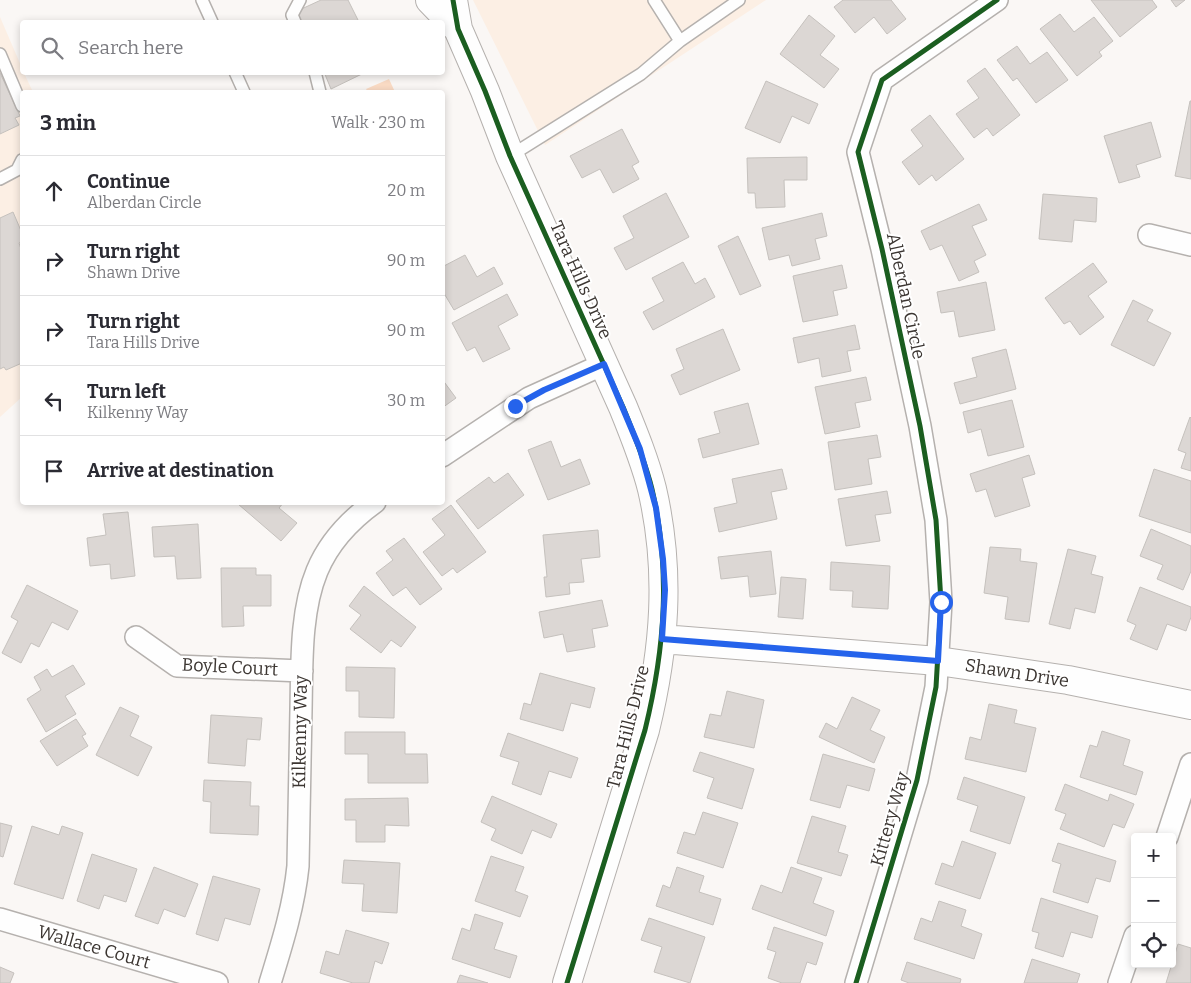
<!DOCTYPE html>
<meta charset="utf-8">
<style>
:root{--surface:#fff;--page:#f7f7f7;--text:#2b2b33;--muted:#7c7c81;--line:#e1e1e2}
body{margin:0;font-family:Bitter,serif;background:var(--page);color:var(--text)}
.controls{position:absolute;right:15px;bottom:15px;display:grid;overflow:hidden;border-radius:5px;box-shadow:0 2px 8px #0003}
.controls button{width:45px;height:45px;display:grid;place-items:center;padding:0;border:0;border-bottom:1px solid var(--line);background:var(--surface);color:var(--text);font:25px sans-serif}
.stop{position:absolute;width:15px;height:15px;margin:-11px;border:4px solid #2563eb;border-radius:50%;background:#fff}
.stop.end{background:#2563eb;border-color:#fff;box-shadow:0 1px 5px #0008}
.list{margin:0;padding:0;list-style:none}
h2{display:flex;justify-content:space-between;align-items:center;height:65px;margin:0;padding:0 20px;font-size:21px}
h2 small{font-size:16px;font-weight:400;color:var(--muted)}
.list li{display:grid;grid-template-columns:32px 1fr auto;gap:15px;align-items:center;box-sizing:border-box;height:70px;padding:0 20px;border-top:1px solid var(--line)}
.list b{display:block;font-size:19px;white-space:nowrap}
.list p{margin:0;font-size:16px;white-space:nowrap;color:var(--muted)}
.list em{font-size:16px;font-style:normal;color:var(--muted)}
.icon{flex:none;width:28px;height:28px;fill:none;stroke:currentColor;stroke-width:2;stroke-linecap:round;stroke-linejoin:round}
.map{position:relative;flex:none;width:1191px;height:983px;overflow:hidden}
.search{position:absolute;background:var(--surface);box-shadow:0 2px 8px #0003;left:20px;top:20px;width:425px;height:55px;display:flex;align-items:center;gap:12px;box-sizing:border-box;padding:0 18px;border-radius:5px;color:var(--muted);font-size:19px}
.panel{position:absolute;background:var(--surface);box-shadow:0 2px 8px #0003;left:20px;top:90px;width:425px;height:415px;border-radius:5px}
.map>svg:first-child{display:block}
</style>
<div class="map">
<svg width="1191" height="983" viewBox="0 0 1191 983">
<rect width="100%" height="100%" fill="#faf7f5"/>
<!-- built -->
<path fill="#fcefe4" d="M473 0H766L545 145Z
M0 17 22 68V72L24 73 33 92H22V397L0 417Z"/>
<!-- green -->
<path fill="#fbdcc5" d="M389 79 395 92H368L366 89Z"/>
<!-- building -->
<path fill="#dcd7d4" stroke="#c5c1bd" d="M321 0H348L359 22H300L295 12Z
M843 0H891L906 19 887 34 874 17 855 33 834 7Z
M1091 0H1152L1157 7 1120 37Z
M1171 0H1185L1176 7Z
M1060 14 1074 32 1094 17 1113 41 1099 52 1102 56 1077 76 1040 29Z
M809 15 835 36 820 55 839 69 824 88 780 54Z
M1017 46 1030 64 1047 52 1068 80 1036 103 1017 78 1013 81 997 60Z
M985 68 1020 115 993 136 987 128 974 138 956 114 979 98 967 81Z
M324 72H366L331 89Z
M0 73 20 116 15 118 19 125 0 134Z
M766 81 818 104 809 124 792 116 780 143 745 128Z
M1190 101H1191V179L1175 176Z
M930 115 964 159 936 181 932 175 919 185 902 162 923 146 911 130Z
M1151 122 1161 157 1136 165 1140 177 1119 183 1104 136Z
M622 129 639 162 632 166 639 179 613 193 600 169 582 178 570 156Z
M807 157V180H784L785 207 756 208 755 193H748L747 158Z
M666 193 689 237 626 270 614 248 634 238 623 216Z
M1043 194 1097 198 1096 222 1074 220 1072 242 1039 239Z
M979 204 987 220 972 226 986 255 974 261 979 272 959 281 942 245 930 250 921 231Z
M13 212 22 233V241L19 243 22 252V363L6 370 4 367 0 369V218Z
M822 213 827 236 815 239 820 259 792 266 789 255 769 260 762 228Z
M738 236 761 286 740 295 718 246Z
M465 255 477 277 494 267 503 284 454 310 442 290V267Z
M683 262 695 284 705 278 715 297 653 330 643 312 664 301 652 278Z
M1093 263 1107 282 1088 296 1104 317 1080 335 1070 321 1064 324 1045 298Z
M842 265 847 288 833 291 838 315 803 322 793 276Z
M986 282 995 330 959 337 954 311 941 313 937 292Z
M507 294 518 315 498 326 510 349 483 362 475 347 467 351 452 323Z
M1133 300 1153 310 1147 321 1171 333 1154 366 1111 345Z
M855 325 860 349 847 351 851 371 822 377 819 358 798 363 793 338Z
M723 329 740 370 680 395 671 375 684 369 676 349Z
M1006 349 1016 389 960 404 954 383 977 377 972 358Z
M866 377 871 400 855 403 860 427 825 434 815 387Z
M442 379 456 398 442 408Z
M1012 400 1024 447 988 456 981 429 968 433 963 412Z
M748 403 759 444 703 458 698 439 720 433 714 412Z
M1190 417 1191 418V471L1181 468 1186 453 1178 450Z
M877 435 881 457 868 459 872 484 835 490 828 442Z
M551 441 561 467 580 459 590 484 548 500 528 450Z
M1029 455 1035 474 1022 478 1030 506 995 517 986 489 976 492 970 474Z
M782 469 787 489 771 492 777 519 719 532 714 508 737 503 732 479Z
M1154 469 1191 481V533L1139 516Z
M508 473 524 495 478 529 456 501 489 477 494 483Z
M887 491 891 513 875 515 880 541 846 546 838 499Z
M239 502H284L279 508 297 523 281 541 238 504Z
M451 505 486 552 457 573 453 568 442 576 423 552 445 535 432 519Z
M128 512 135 576 111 579 110 564 90 566 87 538 106 535 103 514Z
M198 524 201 578 177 579 175 556 154 557 152 527Z
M1151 529 1191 546V571L1183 590 1157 579 1163 565 1140 556Z
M598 530 600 557 581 559 584 582 569 583 570 594 546 597 544 577H547L543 535Z
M404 538 442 589 420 605 406 587 393 596 376 573 393 560 386 551Z
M990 547 1021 549 1020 561 1037 563 1029 622 1005 619 1008 597 984 593Z
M1068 549 1096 556 1091 574 1103 577 1095 613 1075 608 1070 629 1049 624Z
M771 551 776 594 750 597 748 576 721 579 718 557Z
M831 562 890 566 888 609 852 607 853 591 830 590Z
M221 568H256V575H271V606H243L244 626 222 627Z
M781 577 806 579 803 619 778 617Z
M27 585 78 611 68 630 52 622 39 647 31 643 21 663 2 653 18 621 11 617Z
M364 586 416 627 401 647 391 640 381 653 350 629 361 615 349 606Z
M1140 587 1191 607V617L1186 631 1167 624 1157 650 1130 639 1136 625 1127 621Z
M602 600 608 626 592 629 595 647 567 652 563 634 544 638 539 612Z
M73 665 85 684 65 696 76 714 46 732 27 699 41 690 34 677 47 669 52 677Z
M346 667 395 668 394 718 359 717V691H346Z
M540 673 595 688 590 708 571 703 563 731 520 719 524 703 531 705Z
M727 691 764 700 754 748 704 737 710 714 721 716Z
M852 697 880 710 870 730 885 737 874 763 819 737 826 723 837 729Z
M989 704 1017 710 1014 723 1036 728 1026 772 965 759 970 737 981 740Z
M120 707 139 716 130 736 152 747 138 776 96 755Z
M211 715 262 718 260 740 247 739 245 766 208 763Z
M76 719 86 734 82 736 88 746 57 766 40 741Z
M1102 731 1130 740 1123 765 1143 772 1136 795 1080 777 1090 745 1097 747Z
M345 732H405V754H427L428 783H368V754H345Z
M508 733 578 758 571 778 549 771 541 795 512 784 519 762 500 756Z
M700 752 754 769 742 809 707 798 714 778 693 771Z
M823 754 875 769 869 791 847 785 840 808 810 800Z
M964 777 1025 797 1010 844 970 831 978 806 957 799Z
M204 780 251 782 250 806H259L258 835 210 833 211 802 203 801Z
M1065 784 1108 801 1110 794 1134 804 1124 828 1113 824 1104 847 1060 829 1066 814 1055 810Z
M492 796 557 824 551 838 532 830 522 854 491 840 496 829 481 822Z
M408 798 409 826 385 825V842H356V820H345V799Z
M703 812 738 823 723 868 677 853 684 832 695 835Z
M812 816 846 826 838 852 848 855 841 876 797 863Z
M0 823 12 826 3 857 0 856Z
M32 826 59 835 62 826 83 833 63 899 14 884Z
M962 841 996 853 980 899 935 884 942 863 953 867Z
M1058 843 1116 861 1110 882 1096 878 1088 903 1053 892 1061 864 1052 861Z
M92 854 137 869 126 902 104 895 99 909 77 901Z
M491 856 524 867 515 891 528 896 520 917 475 901Z
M344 860 400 863 397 913 362 911 364 884 342 883Z
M154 867 198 884 185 917 164 909 158 924 135 916Z
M677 867 704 876 699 892 721 899 713 925 656 906 663 885 670 888Z
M791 867 822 878 813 903 834 911 826 936 752 909 761 885 782 893Z
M213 876 260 889 250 925 225 918 218 941 196 934Z
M1041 898 1098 916 1092 938 1071 932 1063 957 1035 948 1039 933 1032 931Z
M939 901 966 910 961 926 982 934 974 959 914 939 921 918 932 922Z
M475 914 503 923 494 949 517 956 510 978 452 959 462 928 470 931Z
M649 918 705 937 690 983 654 972 662 947 641 940Z
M774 927 823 943 816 965 807 962 800 983H782L768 978 776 952 767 949Z
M346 930 389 943 382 964 375 961 369 983H353L320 973 326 951 339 955Z
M1178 944 1191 948V983H1166Z
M1032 959 1080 974 1077 983H1024Z
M907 962 961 979 960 983H909L901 980Z
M0 967 14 973 10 983H0Z
M460 975 488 983H457Z"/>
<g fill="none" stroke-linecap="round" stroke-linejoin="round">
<defs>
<path id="lane" d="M202 0 212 22
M654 0 680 41 739 0
M295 22 292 15 300 0
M0 54 22 106
M235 72 244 92
M315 72 320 92
M510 156 641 74 680 41
M0 179 17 170 22 160"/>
<path id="street" d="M1149 235 1191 245
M442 456 529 398 604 364
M136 637 177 666 302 671
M1167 837 1191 764
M0 919 217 983
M270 983C282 944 294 906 298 866 299 814 300 762 301 710 302 665 300 612 317 571 329 542 350 520 375 502
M856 983 917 780 936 687 941 602 936 520 920 426 882 249 858 152 882 80 997 0
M1119 983 1135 936"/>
<path id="secondary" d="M430 0 458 29
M453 0 458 29 485 91 510 156 623 407C634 434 645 461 652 489 671 571 665 648 645 730L567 983
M662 639 938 661 1068 680 1191 705"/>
</defs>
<!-- lane casing -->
<use href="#lane" stroke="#b5b1ae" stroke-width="14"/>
<!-- street casing -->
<use href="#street" stroke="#b5b1ae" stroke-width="24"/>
<!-- secondary casing -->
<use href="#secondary" stroke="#b5b1ae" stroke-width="30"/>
<!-- lane -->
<use href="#lane" stroke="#fefefe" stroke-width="11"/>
<!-- street -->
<use href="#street" stroke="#fefefe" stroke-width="21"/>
<!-- secondary -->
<use href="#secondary" stroke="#fefefe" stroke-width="28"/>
<defs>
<path id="cycleway" d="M453 0 458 29 485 91 510 156 623 407C634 434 645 461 652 489 671 571 665 648 645 730L567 983
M856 983 917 780 936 687 941 602 936 520 920 426 882 249 858 152 882 80 997 0"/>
</defs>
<!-- cycleway casing -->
<use href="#cycleway" stroke="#fff" stroke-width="8"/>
<!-- cycleway -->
<use href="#cycleway" stroke="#1b5e20" stroke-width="5"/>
</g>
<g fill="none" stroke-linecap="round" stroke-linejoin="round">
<!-- route -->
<path stroke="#2563eb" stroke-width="6" d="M515 406 544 390 604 364 640 449 656 508 663 559 665 590 662 639 938 661 941 602"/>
</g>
<g text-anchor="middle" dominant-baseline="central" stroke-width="4" stroke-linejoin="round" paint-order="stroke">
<!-- street labels -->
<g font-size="18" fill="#3c3632" stroke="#fff">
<text transform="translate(581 280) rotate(66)">Tara Hills Drive</text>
<text transform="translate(906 296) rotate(78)">Alberdan Circle</text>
<text transform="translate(230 667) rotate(3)">Boyle Court</text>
<text transform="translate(1017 673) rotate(9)">Shawn Drive</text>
<text transform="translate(628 727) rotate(-76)">Tara Hills Drive</text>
<text transform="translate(300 732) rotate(-89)">Kilkenny Way</text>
<text transform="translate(890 819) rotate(-74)">Kittery Way</text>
<text transform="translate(94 947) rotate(16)">Wallace Court</text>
</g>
</g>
</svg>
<div class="controls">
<button>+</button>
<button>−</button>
<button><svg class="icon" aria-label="locate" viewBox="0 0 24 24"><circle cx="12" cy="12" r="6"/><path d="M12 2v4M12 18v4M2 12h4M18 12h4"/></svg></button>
</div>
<div class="stop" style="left:941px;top:602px"></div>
<div class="stop end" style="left:515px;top:406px"></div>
<div class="search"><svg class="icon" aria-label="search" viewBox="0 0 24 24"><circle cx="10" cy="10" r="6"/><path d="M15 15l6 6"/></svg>Search here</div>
<section class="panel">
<h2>3 min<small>Walk · 230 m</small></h2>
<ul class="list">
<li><svg class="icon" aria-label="ahead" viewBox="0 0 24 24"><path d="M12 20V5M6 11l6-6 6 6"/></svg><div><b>Continue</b><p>Alberdan Circle</p></div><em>20 m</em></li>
<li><svg class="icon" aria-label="right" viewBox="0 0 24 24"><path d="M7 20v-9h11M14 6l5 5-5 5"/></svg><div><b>Turn right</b><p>Shawn Drive</p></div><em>90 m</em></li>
<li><svg class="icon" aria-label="right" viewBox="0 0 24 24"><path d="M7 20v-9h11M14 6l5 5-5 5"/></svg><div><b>Turn right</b><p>Tara Hills Drive</p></div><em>90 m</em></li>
<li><svg class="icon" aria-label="left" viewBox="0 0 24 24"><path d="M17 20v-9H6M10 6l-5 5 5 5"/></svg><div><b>Turn left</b><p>Kilkenny Way</p></div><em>30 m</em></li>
<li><svg class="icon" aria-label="arrive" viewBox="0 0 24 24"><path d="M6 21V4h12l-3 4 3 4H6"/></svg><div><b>Arrive at destination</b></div></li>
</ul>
</section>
</div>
